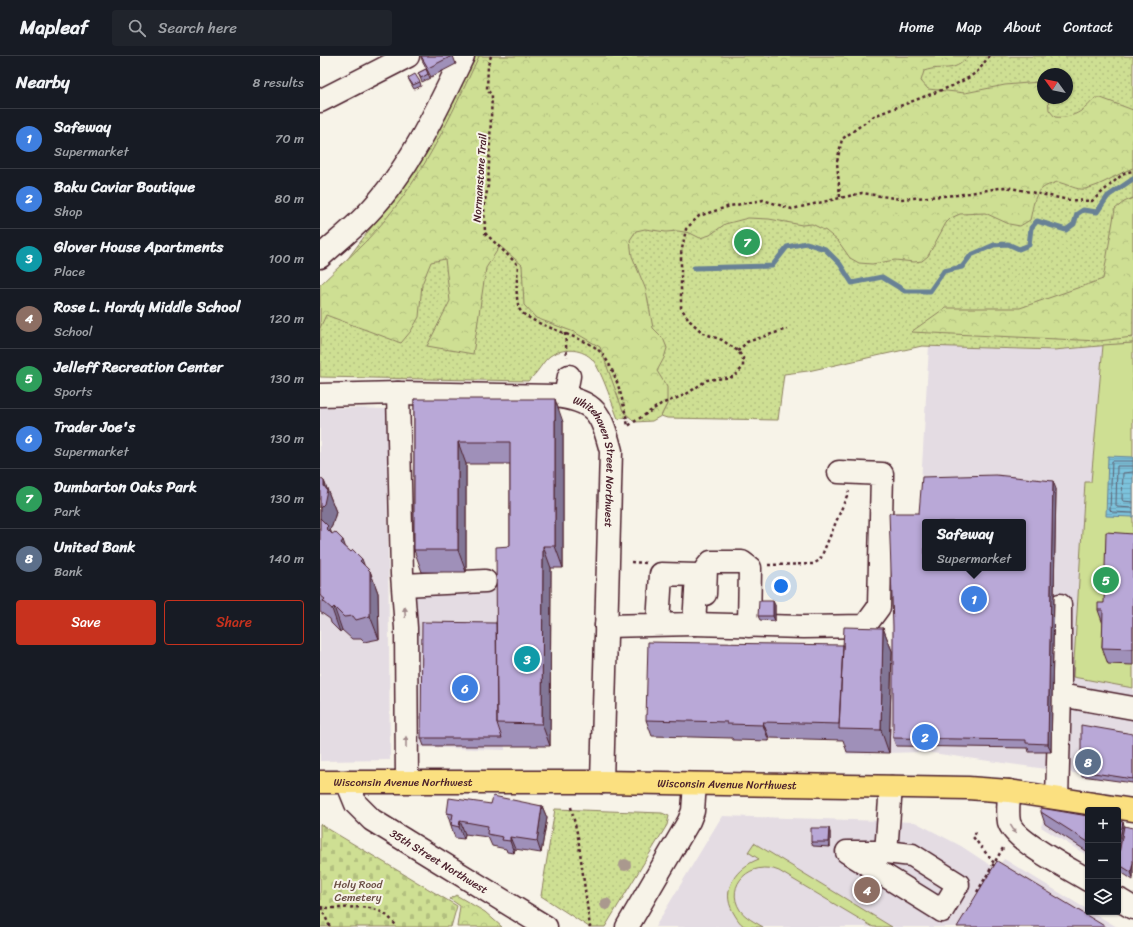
<!DOCTYPE html>
<meta charset="utf-8">
<style>
:root{--surface:#171b24;--page:#20242c;--text:#f1f3f6;--muted:#9ea1a6;--line:#363941;--accent:#c8321e}
body{margin:0;font-family:Sriracha,sans-serif;background:var(--page);color:var(--text)}
.controls{position:absolute;right:12px;bottom:12px;display:grid;overflow:hidden;border-radius:4px;box-shadow:0 1px 3px #0004}
.controls button{width:36px;height:36px;display:grid;place-items:center;padding:0;border:0;border-bottom:1px solid var(--line);background:var(--surface);color:var(--text);font:20px sans-serif}
.compass{position:absolute;left:717px;top:12px;width:36px;height:36px;border-radius:50%;background:var(--surface);box-shadow:0 1px 3px #0004;rotate:303deg}
.you{position:absolute;left:461px;top:530px;width:14px;height:14px;margin:-10px;border:3px solid #fff;border-radius:50%;background:#1a73e8;box-shadow:0 0 0 6px #1a73e833}
.badge{display:grid;place-items:center;width:26px;height:26px;border-radius:50%;background:var(--accent);color:#fff;font-size:13px;font-weight:700}
.pin{position:absolute;translate:-50% -50%;border:2px solid #fff;box-shadow:0 1px 4px #0006}
.popup{position:absolute;left:602px;top:463px;width:104px;height:52px;box-sizing:border-box;display:grid;place-content:center;border-radius:4px;background:var(--surface);filter:drop-shadow(0 1px 3px #0005);font-size:13px;white-space:nowrap;color:var(--muted)}
.popup b{font-size:15px;color:var(--text)}
.popup::after{content:'';position:absolute;left:50%;top:100%;margin-left:-8px;border:8px solid transparent;border-top-color:var(--surface)}
.list{margin:0;padding:0;list-style:none}
h2{display:flex;justify-content:space-between;align-items:center;height:52px;margin:0;padding:0 16px;font-size:17px}
h2 small{font-size:13px;font-weight:400;color:var(--muted)}
.list li{display:grid;grid-template-columns:26px 1fr auto;gap:12px;align-items:center;box-sizing:border-box;height:60px;padding:0 16px;border-top:1px solid var(--line)}
.list b{display:block;font-size:15px;white-space:nowrap}
.list p{margin:0;font-size:13px;white-space:nowrap;color:var(--muted)}
.list em{font-size:13px;font-style:normal;color:var(--muted)}
.actions{display:flex;gap:8px;padding:12px 16px}
.actions a{flex:1;padding:9px 0;border:1px solid var(--accent);border-radius:4px;text-align:center;font-size:14px;color:var(--accent)}
.actions .main{background:var(--accent);color:#fff}
.icon{flex:none;width:22px;height:22px;fill:none;stroke:currentColor;stroke-width:2;stroke-linecap:round;stroke-linejoin:round}
.map{position:relative;flex:none;width:813px;height:871px;overflow:hidden}
header{display:flex;align-items:center;gap:24px;box-sizing:border-box;height:56px;padding:0 20px;background:var(--surface);border-bottom:1px solid var(--line)}
header strong{font-size:19px}
nav{display:flex;gap:22px;margin-inline-start:auto;font-size:14px}
.search{width:280px;height:36px;background:var(--page);display:flex;align-items:center;gap:10px;box-sizing:border-box;padding:0 14px;border-radius:4px;color:var(--muted);font-size:15px}
main{display:flex}
aside{flex:1;background:var(--surface)}
.map>svg:first-child{display:block}
</style>
<header>
<strong>Mapleaf</strong>
<div class="search"><svg class="icon" aria-label="search" viewBox="0 0 24 24"><circle cx="10" cy="10" r="6"/><path d="M15 15l6 6"/></svg>Search here</div>
<nav><a>Home</a><a>Map</a><a>About</a><a>Contact</a></nav>
</header>
<main>
<aside>
<h2>Nearby<small>8 results</small></h2>
<ul class="list">
<li><span class="badge" style="background:#3f7fe0">1</span><div><b>Safeway</b><p>Supermarket</p></div><em>70 m</em></li>
<li><span class="badge" style="background:#3f7fe0">2</span><div><b>Baku Caviar Boutique</b><p>Shop</p></div><em>80 m</em></li>
<li><span class="badge" style="background:#0f9aa8">3</span><div><b>Glover House Apartments</b><p>Place</p></div><em>100 m</em></li>
<li><span class="badge" style="background:#8d6e63">4</span><div><b>Rose L. Hardy Middle School</b><p>School</p></div><em>120 m</em></li>
<li><span class="badge" style="background:#2e9e5b">5</span><div><b>Jelleff Recreation Center</b><p>Sports</p></div><em>130 m</em></li>
<li><span class="badge" style="background:#3f7fe0">6</span><div><b>Trader Joe's</b><p>Supermarket</p></div><em>130 m</em></li>
<li><span class="badge" style="background:#2e9e5b">7</span><div><b>Dumbarton Oaks Park</b><p>Park</p></div><em>130 m</em></li>
<li><span class="badge" style="background:#5c6f8a">8</span><div><b>United Bank</b><p>Bank</p></div><em>140 m</em></li>
</ul>
<div class="actions"><a class="main">Save</a><a>Share</a></div>
</aside>
<div class="map">
<svg width="813" height="871" viewBox="0 0 813 871">
<defs>
<pattern id="grass-dots" width="8" height="8" patternUnits="userSpaceOnUse"><rect width="8" height="8" fill="#cedf93"/><path d="M2 2h.1M6 6h.1" fill="none" stroke="#b2bf7f" stroke-width="1.8" stroke-linecap="round"/></pattern>
<pattern id="forest-crowns" width="20" height="18" patternUnits="userSpaceOnUse"><rect width="20" height="18" fill="#cedf93"/><path d="M2 6a3 3 0 1 1 6 0M12 15a3 3 0 1 1 6 0" fill="none" stroke="#b2bf7f"/></pattern>
<pattern id="cemetery-stones" width="16" height="16" patternUnits="userSpaceOnUse"><rect width="16" height="16" fill="#cedf93"/><path d="M2 7V4a2 2 0 0 1 4 0v3zM10 15v-3a2 2 0 0 1 4 0v3z" fill="#b2bf7f"/></pattern>
<pattern id="water-rules" width="6" height="5" patternUnits="userSpaceOnUse"><rect width="6" height="5" fill="#7cc3dc"/><path d="M0 2.5h6" fill="none" stroke="#6da7bd"/></pattern>
</defs>
<rect width="100%" height="100%" fill="#f7f3e8"/>
<filter id="ink" filterUnits="userSpaceOnUse"><feTurbulence type="fractalNoise" baseFrequency=".025" numOctaves="2"/><feDisplacementMap in="SourceGraphic" scale="8" xChannelSelector="R" yChannelSelector="G"/><feConvolveMatrix kernelMatrix="1 2 1 2 8 2 1 2 1" color-interpolation-filters="sRGB"/></filter>
<g filter="url(#ink)">
<!-- built -->
<path fill="#e4dce3" fill-rule="evenodd" d="M783 289 771 426H765L753 621 813 632V728L754 717 605 696 526 698 532 587 572 589 569 459 599 462 609 290 734 294ZM605 466H703V512H605Z
M0 351 67 353 70 704 0 705Z
M179 516 185 694 96 691 87 518Z
M402 760 595 766 641 790 676 813 684 803 768 854V856H772L797 871H335Z
M723 764 768 772V800L721 771Z"/>
<!-- grass -->
<path fill="url(#grass-dots)" stroke="#8c7f5f" fill-rule="evenodd" d="M148 0H813V287L734 294 602 290 488 315 464 318 458 364 347 362 341 360 347 348 334 355 298 363C293 350 280 310 271 302 260 292 242 292 230 300 223 305 218 317 208 325L0 321V240L79 134ZM723 18H747V42H723Z
M235 753 342 757 349 760 347 769 285 871H269L221 840Z"/>
<!-- forest -->
<path fill="url(#forest-crowns)" stroke="#8c7f5f" d="M159 0H649C632 19 624 8 604 15L601 25 608 33 645 37 685 29 719 26 723 28V42H728L729 54 735 61C752 63 764 55 775 42H781L813 54V112C797 118 781 130 765 133 756 134 749 129 741 127 737 125 735 127 732 128 713 133 714 148 710 164L700 170 689 168 665 157 640 158 631 162 626 167 608 200 602 205 594 206 575 204 552 208 539 207 530 202 518 185 506 175 492 168 482 169 449 163 428 162 405 168 390 179 380 182 370 177 358 175 346 176 325 173 316 175 310 184 312 200 326 234 333 272 343 282 347 292 344 302 337 315 347 331V348L341 360 332 365 315 366 303 355 280 291 254 276 216 262 204 249 202 209 180 190 166 212 153 298 107 290 130 245 125 203 111 206 102 228 99 261 91 275 81 287 6 259 0 272V229C19 210 41 192 59 171 103 121 131 60 159 0Z
M813 142V281L779 285 591 276 625 252H700L783 223 795 153 804 146Z
M136 839 165 856 182 871H137L140 850 130 843Z"/>
<!-- cemetery -->
<path fill="url(#cemetery-stones)" stroke="#8c7f5f" d="M0 768 137 850 131 871H0Z"/>
<!-- garden -->
<path fill="#cedf93" stroke="#8c7f5f" d="M813 287V632L753 621 765 426H771L783 289Z
M434 787 572 871H553L459 815C431 803 404 829 420 854 426 862 435 866 443 871 437 871 429 871 424 870 419 867 416 861 413 856 400 833 417 811 439 803L428 796Z"/>
<!-- water -->
<path fill="url(#water-rules)" stroke="#688195" d="M788 400 813 401V461L786 460Z"/>
<g fill="none" stroke-linecap="round" stroke-linejoin="round">
<!-- shore -->
<path stroke="#5e6172" stroke-width="1" d="M813 405H792L790 454 792 456 813 457
M813 410H797L796 449 797 451 813 452
M813 416 803 417 802 443 803 445 813 446"/>
<!-- stream -->
<path stroke="#688195" stroke-width="5" d="M374 212 452 210 467 191 486 187 505 193 520 208 532 227 562 221 585 235H610L624 215 642 211 651 199 674 189 688 188 699 193 709 189 711 172 717 165 746 174 754 168 757 158 763 154 777 156 788 140 813 123"/>
<defs>
<g id="minor">
<path d="M0 45 88 0"/>
<path d="M0 201C15 187 33 173 47 158 89 114 117 54 143 0"/>
<path d="M78 337 82 518 86 572 87 725"/>
<path id="s1" d="M0 339 78 337 235 340C277 345 281 358 291 395L282 726"/>
<path d="M245 341 249 320"/>
<path d="M84 529 165 525"/>
<path d="M385 538 386 512 391 506H422L430 512 429 570"/>
<path d="M374 568 484 571 545 570 559 551 562 418 519 416"/>
<path d="M286 570 374 568 377 519 341 518 338 568"/>
<path d="M740 639 813 652"/>
<path id="s2" d="M27 726 36 748 52 764 226 871"/>
<path d="M689 735C689 745 687 756 689 766 694 785 750 813 768 824"/>
<path d="M737 742 740 639V549"/>
<path d="M566 796 592 799 638 828 622 855 527 796H566L571 731"/>
<path d="M798 843 813 852"/>
<path d="M307 871 369 765 373 755 375 728"/>
</g>
<g id="major">
<path id="s3" d="M0 726H282L648 732 689 735 813 754"/>
</g>
</defs>
<!-- minor casing -->
<use href="#minor" stroke="#4a1f2b" stroke-width="25"/>
<!-- major casing -->
<use href="#major" stroke="#4a1f2b" stroke-width="25"/>
<!-- path -->
<path stroke="#4a1f2b" stroke-width="2.5" stroke-dasharray="3 3" stroke-linecap="butt" d="M171 0 168 9 167 34 172 39 168 130 164 150 165 177 198 209C197 223 195 239 199 252 204 267 261 280 276 292 296 308 303 346 308 370L341 348 365 339 387 324 414 321 423 311V302L418 295 402 284 383 277 370 265 361 252V198L366 173 379 160 410 150 443 144 472 153 542 137 580 143 637 139 686 131 749 144 772 145 804 117 813 115
M520 141 517 106 522 83 554 60 632 30 650 21 659 14 669 0
M245 277 247 301
M418 295 427 286 467 273
M311 506 326 507
M448 509 493 508 500 504 529 435
M251 751 258 781 270 871
M656 776 653 781 674 807
M657 836 683 792
M0 851C29 856 56 840 77 871
M1 851 10 871"/>
<!-- minor -->
<use href="#minor" stroke="#f7f3e8" stroke-width="22"/>
<!-- major -->
<use href="#major" stroke="#fbe080" stroke-width="22"/>
</g>
<!-- trees -->
<g fill="#aa998e">
<circle cx="305" cy="809" r="6"/>
<circle cx="286" cy="848" r="6"/>
</g>
<!-- wall -->
<path fill="#9f90b9" stroke="#4a1f2b" d="M101 0H133L136 8 111 21 102 4Z
M106 13 110 22 102 26 98 17Z
M88 22 100 26 101 30 94 33 90 26Z
M94 343 243 366V512H231L230 690H104L101 682 176 567 190 490V408H146V516H102L94 494Z
M0 422 4 425 16 456 12 470 10 473 11 477 50 515 58 537 59 583 44 586 41 583H32L22 574 20 576 11 567 10 563 0 556Z
M736 433 731 696H709L708 692 576 690 573 682 599 457Z
M813 478V609L788 608 782 592 783 568 778 554 784 547Z
M455 549V565L440 564 438 560Z
M563 572 572 595 569 697 527 696 523 684 449 682V685L413 684 412 682 332 680 326 664 523 589Z
M813 678V727L762 720 761 715Z
M171 748 222 750 227 762 221 797 195 793 194 797 187 796 186 793 172 790 168 781 145 778 144 783 135 782 127 757Z
M721 756 768 760V796L725 768Z
M798 765 804 770 813 772V824L798 814Z
M510 776V791L493 790 491 786Z"/>
<!-- shaded-wall -->
<path fill="#827696" stroke="#4a1f2b" d="M235 343 243 366V512L235 490Z
M138 386 146 408V516L138 494Z
M4 425 16 456 12 470 10 473 17 493 0 479V452L4 430Z
M733 425 736 433 731 696 728 688Z
M23 484 31 507 21 487Z
M223 490 231 512 230 690 222 668Z
M42 503 50 525V515L58 537 59 583 50 560 40 505Z
M453 545 455 549V565L453 560Z
M14 551 22 574 20 576 12 553Z
M563 572 572 595 569 697 561 674Z
M443 666 449 682V685L443 669Z
M222 750 227 762 221 797 217 785Z
M140 765 145 778 144 783 139 771Z
M803 766 807 778 798 808V791Z
M509 772 510 776V791L508 786Z
M190 781 195 793 194 797 190 785Z
M813 807V822L811 816Z"/>
<!-- building -->
<path fill="#b9a8d7" stroke="#4a1f2b" fill-rule="evenodd" d="M101 0H132L108 12Z
M106 13 108 18 101 22 98 17Z
M95 18 100 26 93 29 88 22Z
M94 343H235V490H223L222 668 177 667 176 491 190 490V386H138V494H94Z
M676 419 733 425 728 688 706 687V684L573 682V570L569 457H599L602 421ZM605 466H703V512H605Z
M0 422 4 425V430L7 434 4 448 0 452Z
M0 462 8 470 6 472 12 478 15 476 23 484 21 487 31 496 33 494 42 503 40 505 50 515V560L36 564 33 560 24 561 14 551 12 553 3 545 5 543 0 539Z
M786 476 813 478V593L782 592 783 554H778V547H784Z
M439 545H453V560H438Z
M102 566 176 567 177 667 182 682H101Z
M524 571 563 572 561 674 519 673Z
M328 586 523 589 519 668 443 666V669L407 668V666L326 664Z
M761 669 813 678V723L761 715Z
M173 740 222 750 217 785 190 781V785L182 784 183 781 167 778 168 770 140 765 139 771 131 769 133 758 127 757 129 742 171 748Z
M721 752 768 760V786L721 756Z
M798 765 803 766 798 791Z
M804 770 813 772V807L811 816 798 808V803Z
M491 772H509L508 786H491Z
M677 805 786 871H637Z"/>
<!-- one-way arrows -->
<defs><path id="oneway-solid" d="M-6-.8H1V-3.2L6.5 0L1 3.2V.8H-6Z"/></defs>
<g fill="#a0898a">
<use href="#oneway-solid" transform="translate(85 556) rotate(-93)"/>
<use href="#oneway-solid" transform="translate(86 686) rotate(-90)"/>
<use href="#oneway-solid" transform="translate(693 773) rotate(58)"/>
</g>
</g>
<g text-anchor="middle" dominant-baseline="central" stroke-width="4" stroke-linejoin="round" paint-order="stroke">
<!-- street labels -->
<g font-size="11" fill="#4a1f2b" stroke="#f7f3e8">
<text transform="translate(160 122) rotate(-86)">Normanstone Trail</text>
<text stroke="none"><textPath href="#s1" startOffset="326">Whitehaven Street Northwest</textPath></text>
<text stroke="none"><textPath href="#s3" startOffset="83">Wisconsin Avenue Northwest</textPath></text>
<text stroke="none"><textPath href="#s3" startOffset="407">Wisconsin Avenue Northwest</textPath></text>
<text stroke="none"><textPath href="#s2" startOffset="125">35th Street Northwest</textPath></text>
</g>
<!-- park labels -->
<g font-size="11" fill="#6b4f45" stroke="#f7f3e8">
<text x="38" y="828">Holy Rood<tspan x="38" dy="13">Cemetery</tspan></text>
</g>
</g>
</svg>
<div class="controls">
<button>+</button>
<button>−</button>
<button><svg class="icon" aria-label="layers" viewBox="0 0 24 24"><path d="M12 4l9 5-9 5-9-5zM3 14l9 5 9-5"/></svg></button>
</div>
<svg class="compass" viewBox="-18 -18 36 36"><path d="M0-13l5 13h-10z" fill="#e53935"/><path d="M0 13l5-13h-10z" fill="#9ea1a6"/></svg>
<div class="you"></div>
<div class="pin badge" style="left:654px;top:543px;background:#3f7fe0">1</div>
<div class="popup"><b>Safeway</b>Supermarket</div>
<div class="pin badge" style="left:605px;top:681px;background:#3f7fe0">2</div>
<div class="pin badge" style="left:207px;top:603px;background:#0f9aa8">3</div>
<div class="pin badge" style="left:547px;top:834px;background:#8d6e63">4</div>
<div class="pin badge" style="left:786px;top:524px;background:#2e9e5b">5</div>
<div class="pin badge" style="left:145px;top:632px;background:#3f7fe0">6</div>
<div class="pin badge" style="left:427px;top:186px;background:#2e9e5b">7</div>
<div class="pin badge" style="left:768px;top:706px;background:#5c6f8a">8</div>
</div>
</main>
